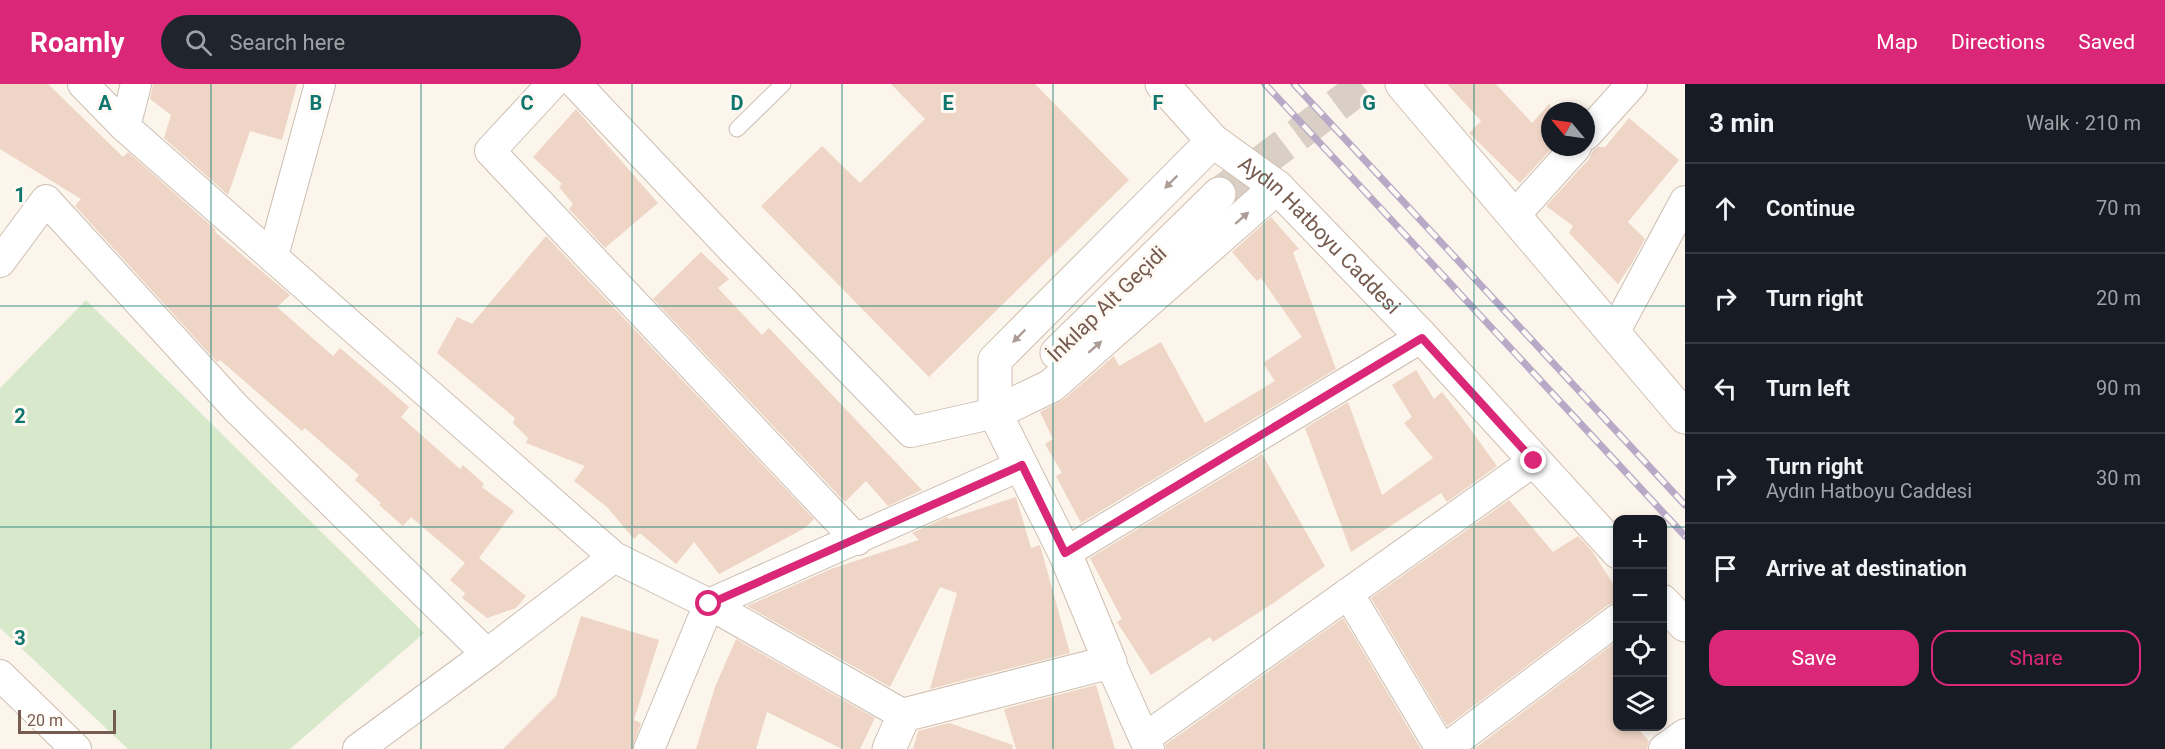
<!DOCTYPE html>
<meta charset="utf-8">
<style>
:root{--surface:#171b24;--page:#20242c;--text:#f1f3f6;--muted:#9ea1a6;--line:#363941;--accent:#db2777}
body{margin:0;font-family:Roboto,sans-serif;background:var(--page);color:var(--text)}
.controls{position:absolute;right:18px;bottom:18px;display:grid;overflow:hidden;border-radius:12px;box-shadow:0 3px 9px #0003}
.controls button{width:54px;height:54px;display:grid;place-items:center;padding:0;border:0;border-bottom:2px solid var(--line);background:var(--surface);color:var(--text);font:30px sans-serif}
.compass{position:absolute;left:1541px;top:18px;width:54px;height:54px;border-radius:50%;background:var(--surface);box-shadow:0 3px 9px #0003;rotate:299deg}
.scale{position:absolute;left:18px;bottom:15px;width:98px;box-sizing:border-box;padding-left:6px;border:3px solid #765c50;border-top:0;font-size:16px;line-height:21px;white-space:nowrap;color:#765c50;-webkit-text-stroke:4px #fef9f3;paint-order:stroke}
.stop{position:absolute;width:18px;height:18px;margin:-14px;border:4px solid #db2777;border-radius:50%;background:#fff}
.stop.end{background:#db2777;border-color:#fff;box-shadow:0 2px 6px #0008}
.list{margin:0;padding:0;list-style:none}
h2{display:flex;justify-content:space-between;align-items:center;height:78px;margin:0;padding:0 24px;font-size:26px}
h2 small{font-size:20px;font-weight:400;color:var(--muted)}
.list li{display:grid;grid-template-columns:39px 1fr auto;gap:18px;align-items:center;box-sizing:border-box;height:90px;padding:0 24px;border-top:2px solid var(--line)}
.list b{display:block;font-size:22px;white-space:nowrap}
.list p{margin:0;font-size:20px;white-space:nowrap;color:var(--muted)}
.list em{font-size:20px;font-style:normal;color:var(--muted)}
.actions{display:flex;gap:12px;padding:18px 24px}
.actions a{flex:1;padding:14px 0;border:2px solid var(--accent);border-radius:18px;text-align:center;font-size:21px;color:var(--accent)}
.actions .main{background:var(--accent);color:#fff}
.icon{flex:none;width:33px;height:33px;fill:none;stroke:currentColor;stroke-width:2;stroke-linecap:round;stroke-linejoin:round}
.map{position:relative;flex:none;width:1685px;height:665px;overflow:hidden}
header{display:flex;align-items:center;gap:36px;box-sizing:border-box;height:84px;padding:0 30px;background:var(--accent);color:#fff}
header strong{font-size:28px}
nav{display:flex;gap:33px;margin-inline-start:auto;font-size:21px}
.search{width:420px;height:54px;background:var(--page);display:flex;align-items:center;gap:15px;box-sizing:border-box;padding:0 21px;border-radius:33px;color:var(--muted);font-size:22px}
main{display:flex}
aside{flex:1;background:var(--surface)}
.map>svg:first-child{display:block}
</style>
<header>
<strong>Roamly</strong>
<div class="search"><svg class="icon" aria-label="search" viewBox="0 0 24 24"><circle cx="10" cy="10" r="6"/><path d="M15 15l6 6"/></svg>Search here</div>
<nav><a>Map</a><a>Directions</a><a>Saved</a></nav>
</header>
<main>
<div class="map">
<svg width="1685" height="665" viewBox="0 0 1685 665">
<rect width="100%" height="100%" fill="#fbf5ec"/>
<!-- green -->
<path fill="#d8e9cb" d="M86 216 424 549 290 665H128L0 544V304Z"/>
<!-- building -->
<path fill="#efd5c6" d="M0 0H48L123 73 128 68 216 146 215 148 290 211 277 223 333 272 340 264 372 291 409 323 401 333 460 385 463 381 484 400 482 403 514 427 479 474 526 512 516 524 487 534 462 514 465 509 450 496 465 479 411 433 403 442 379 421 381 419 355 396 359 391 305 344 302 347 220 276 217 278 75 122 81 115 0 65Z
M153 0H297L282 56 250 47 228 111 164 54 171 31 150 15Z
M891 0H1035L1129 96 929 293 761 122 822 62 860 99 925 35Z
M1447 0H1496L1532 39 1550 19V63H1553L1520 99 1469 49 1481 37Z
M576 25 658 119 605 164 569 125 573 120 559 103 562 100 533 73Z
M1629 34 1679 76 1628 138 1645 155 1632 179 1618 200 1569 149 1573 142 1546 122 1589 75 1593 67 1598 63H1605Z
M1271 133 1299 165 1293 168 1336 285 1081 439 1056 392 1062 389 1045 360 1053 355 1040 328 1063 316 1114 272 1119 282 1161 258 1205 339 1275 297 1263 279 1302 253 1261 194 1257 197 1232 168Z
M546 152 814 435 805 444 719 490 694 458 676 480 640 449 634 455 607 423 574 397 585 382 526 359 528 354 513 339 515 334 437 269 457 233 472 240Z
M701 168 729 195 718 204 762 251 769 244 922 406 888 422 866 397 845 418 653 215Z
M1416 286 1434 315 1442 308 1460 331 1497 382 1447 418 1441 409 1351 468 1305 344 1348 318 1382 411 1433 374 1404 339 1412 333 1392 301Z
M1262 370 1325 482 1272 520 1213 558 1210 553 1151 591 1117 538 1122 535 1090 474Z
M1016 413 1031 464 1040 461 1070 569 930 605 957 509 940 503 890 603 747 522 831 485 919 456 912 449 947 433 949 435Z
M1509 416 1553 468 1578 452 1592 467 1617 506V518L1608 521 1447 642 1371 514Z
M581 532 659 556 634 636 641 639 632 665H503L556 612Z
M1343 534 1421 665H1166L1165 661Z
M736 555 875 634 860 665H842L767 628 756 665H696L715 603Z
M1617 557V616L1615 618 1617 621V642H1636L1649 657 1647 665H1474Z
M1096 601 1115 665H1016L1004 625Z
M949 639 1013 661 1012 665H913L918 647Z"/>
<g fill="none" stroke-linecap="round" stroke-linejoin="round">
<!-- secondary-tunnel -->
<path stroke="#dacfc5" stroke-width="33" stroke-dasharray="33 16" stroke-linecap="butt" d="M1219 110 1365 0"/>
<defs>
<path id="lane" d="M737 45 783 0"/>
<path id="street" d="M83 0 125 43 614 473 709 520 904 631
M552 0 490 67 857 456
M576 0 732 165 911 348 995 329
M125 43 136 0
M1586 51 1632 0
M1514 132 1576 63
M273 172 320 0
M0 178 46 116 236 324 487 570 358 665
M1614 249 1685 117
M1065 469 1422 253
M1348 509 1441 665
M487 570 614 473
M1110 578 1149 665
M0 591 76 665
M1145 654 1534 377
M649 665 709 520 1022 381
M1445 665 1618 535
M1664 665 1685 650"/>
<g id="secondary">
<path id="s1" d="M1162 0 1213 57 1277 103 1422 253 1618 468"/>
<path d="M1402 0 1685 333"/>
<path d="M1057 269 1219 110"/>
<path d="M995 329 1051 302 1277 103"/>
<path d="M1662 517 1685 541"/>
<path d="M889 665 904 631 1110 578 1065 469 995 329V276L1213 57"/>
</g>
</defs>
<!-- lane casing -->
<use href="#lane" stroke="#cdbdb2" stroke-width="17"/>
<!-- street casing -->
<use href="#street" stroke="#cdbdb2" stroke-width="32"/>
<!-- secondary casing -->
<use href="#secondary" stroke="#d0beb0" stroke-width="35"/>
<!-- lane -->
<use href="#lane" stroke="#fff" stroke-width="15"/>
<!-- street -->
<use href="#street" stroke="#fff" stroke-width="30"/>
<!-- secondary -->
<use href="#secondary" stroke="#fff" stroke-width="33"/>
<defs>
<path id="rail" d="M1265 0 1685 452
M1294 0 1685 421"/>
</defs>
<!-- rail casing -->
<use href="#rail" stroke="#b8aac6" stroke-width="7"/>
<!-- rail -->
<use href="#rail" stroke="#fef9f3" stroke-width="4.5" stroke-dasharray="14" stroke-linecap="butt"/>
</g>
<!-- one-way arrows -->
<defs><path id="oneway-solid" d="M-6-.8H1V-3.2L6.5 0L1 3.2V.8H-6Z" transform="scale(1.5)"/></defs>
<g fill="#ad9d96">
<use href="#oneway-solid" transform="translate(1171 98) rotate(135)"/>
<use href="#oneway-solid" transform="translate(1242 134) rotate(-41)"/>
<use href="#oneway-solid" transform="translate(1019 252) rotate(135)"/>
<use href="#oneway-solid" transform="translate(1095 263) rotate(-41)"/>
</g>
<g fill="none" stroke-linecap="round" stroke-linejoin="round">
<!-- route -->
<path stroke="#db2777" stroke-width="8" d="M709 520 1022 381 1065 469 1422 254 1534 377"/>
</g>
<!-- grid -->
<path fill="none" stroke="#0f766e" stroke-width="1.5" stroke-opacity="0.55" d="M211 0V665M421 0V665M632 0V665M842 0V665M1053 0V665M1264 0V665M1474 0V665M0 222H1685M0 443H1618M1662 443H1685"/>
<g text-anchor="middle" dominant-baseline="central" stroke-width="6" stroke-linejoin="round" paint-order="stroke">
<!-- street labels -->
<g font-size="21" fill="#765c50" stroke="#fef9f3">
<text stroke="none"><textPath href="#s1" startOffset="219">Aydın Hatboyu Caddesi</textPath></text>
<text transform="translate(1107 220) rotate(-44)">İnkılap Alt Geçidi</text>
</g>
</g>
<g font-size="20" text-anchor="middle" font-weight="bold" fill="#0f766e" stroke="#fef9f3" stroke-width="6" stroke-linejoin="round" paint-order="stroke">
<text x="105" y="26">A</text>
<text x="316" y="26">B</text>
<text x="527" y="26">C</text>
<text x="737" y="26">D</text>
<text x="948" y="26">E</text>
<text x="1158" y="26">F</text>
<text x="1369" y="26">G</text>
<text x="20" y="118">1</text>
<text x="20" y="339">2</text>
<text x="20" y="561">3</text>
</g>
</svg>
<div class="controls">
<button>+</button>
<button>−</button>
<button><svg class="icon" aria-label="locate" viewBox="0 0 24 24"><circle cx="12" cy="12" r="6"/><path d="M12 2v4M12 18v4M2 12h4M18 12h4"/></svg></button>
<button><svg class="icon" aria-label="layers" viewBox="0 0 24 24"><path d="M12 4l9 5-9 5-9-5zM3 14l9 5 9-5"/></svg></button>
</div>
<svg class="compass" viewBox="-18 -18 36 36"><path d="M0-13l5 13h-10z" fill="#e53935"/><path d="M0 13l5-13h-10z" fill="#9ea1a6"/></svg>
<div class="scale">20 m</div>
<div class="stop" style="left:709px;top:520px"></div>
<div class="stop end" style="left:1534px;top:377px"></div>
</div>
<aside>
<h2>3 min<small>Walk · 210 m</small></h2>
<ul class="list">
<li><svg class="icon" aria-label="ahead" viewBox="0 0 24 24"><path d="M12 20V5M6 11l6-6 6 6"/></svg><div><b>Continue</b></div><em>70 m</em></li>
<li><svg class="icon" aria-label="right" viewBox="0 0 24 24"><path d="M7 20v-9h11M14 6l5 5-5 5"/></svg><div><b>Turn right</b></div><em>20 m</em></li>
<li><svg class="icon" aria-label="left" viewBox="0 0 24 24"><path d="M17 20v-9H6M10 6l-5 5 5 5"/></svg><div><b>Turn left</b></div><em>90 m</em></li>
<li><svg class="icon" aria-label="right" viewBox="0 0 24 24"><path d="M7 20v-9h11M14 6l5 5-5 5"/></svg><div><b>Turn right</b><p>Aydın Hatboyu Caddesi</p></div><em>30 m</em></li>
<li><svg class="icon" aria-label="arrive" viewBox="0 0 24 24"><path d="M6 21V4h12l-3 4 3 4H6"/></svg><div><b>Arrive at destination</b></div></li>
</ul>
<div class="actions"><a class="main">Save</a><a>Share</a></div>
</aside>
</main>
